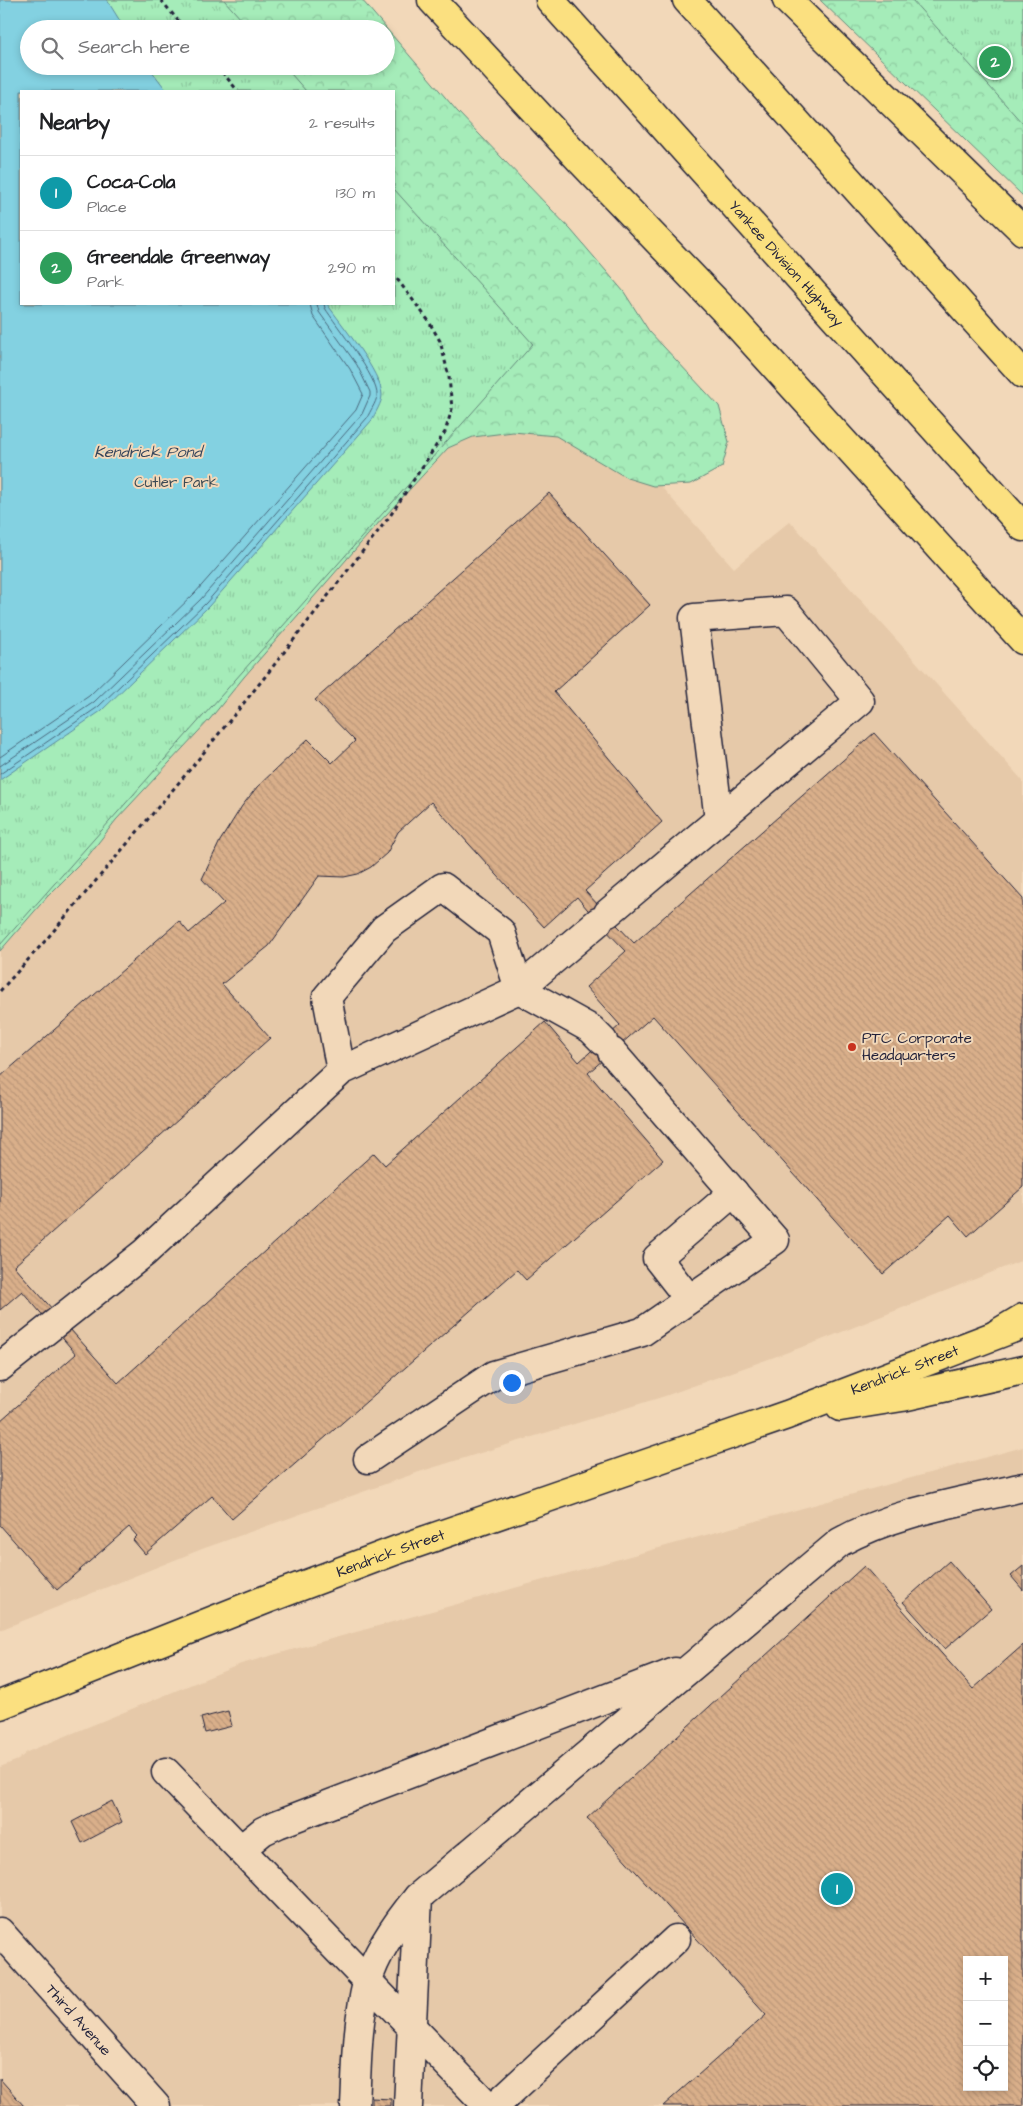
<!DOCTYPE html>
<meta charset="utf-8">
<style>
:root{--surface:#fff;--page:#f6f6f6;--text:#202124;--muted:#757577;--line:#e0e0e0;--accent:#c8321e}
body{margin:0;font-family:"Architects Daughter",sans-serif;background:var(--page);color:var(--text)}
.controls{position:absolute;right:15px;bottom:15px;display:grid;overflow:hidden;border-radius:0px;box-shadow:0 2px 8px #0003}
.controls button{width:45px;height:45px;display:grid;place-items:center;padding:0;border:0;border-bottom:1px solid var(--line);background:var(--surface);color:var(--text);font:25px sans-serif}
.you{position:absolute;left:511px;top:1382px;width:18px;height:18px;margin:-12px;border:4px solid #fff;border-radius:50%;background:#1a73e8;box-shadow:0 0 0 8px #1a73e833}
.badge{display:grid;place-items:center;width:32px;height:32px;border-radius:50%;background:var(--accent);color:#fff;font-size:16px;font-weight:700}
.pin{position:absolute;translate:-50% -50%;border:2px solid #fff;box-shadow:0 1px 5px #0006}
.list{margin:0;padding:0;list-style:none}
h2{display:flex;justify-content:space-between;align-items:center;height:65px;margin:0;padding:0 20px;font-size:21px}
h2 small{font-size:16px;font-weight:400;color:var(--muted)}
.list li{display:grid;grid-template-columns:32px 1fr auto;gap:15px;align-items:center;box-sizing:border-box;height:75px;padding:0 20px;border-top:1px solid var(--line)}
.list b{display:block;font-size:19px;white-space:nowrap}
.list p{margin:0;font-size:16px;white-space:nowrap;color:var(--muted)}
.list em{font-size:16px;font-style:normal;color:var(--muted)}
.icon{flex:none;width:28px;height:28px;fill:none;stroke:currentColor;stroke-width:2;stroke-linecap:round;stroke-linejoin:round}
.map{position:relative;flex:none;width:1023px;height:2106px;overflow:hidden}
.search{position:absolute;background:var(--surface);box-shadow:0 2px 8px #0003;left:20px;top:20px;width:375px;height:55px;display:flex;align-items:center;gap:12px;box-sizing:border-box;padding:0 18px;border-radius:28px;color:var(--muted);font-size:19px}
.panel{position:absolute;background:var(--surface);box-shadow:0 2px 8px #0003;left:20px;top:90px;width:375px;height:215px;border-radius:0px}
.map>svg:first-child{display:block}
</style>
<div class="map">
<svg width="1023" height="2106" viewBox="0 0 1023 2106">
<defs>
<pattern id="forest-crowns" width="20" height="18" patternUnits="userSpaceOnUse" patternTransform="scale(1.25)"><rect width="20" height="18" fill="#a5ecb9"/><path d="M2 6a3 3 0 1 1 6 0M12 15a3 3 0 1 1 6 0" fill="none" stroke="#8ecaa0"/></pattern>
<pattern id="park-tufts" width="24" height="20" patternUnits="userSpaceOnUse" patternTransform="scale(1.25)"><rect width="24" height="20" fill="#a5ecb9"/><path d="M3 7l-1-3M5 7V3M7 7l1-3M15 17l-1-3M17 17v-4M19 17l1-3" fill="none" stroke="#8ecaa0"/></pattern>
<pattern id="building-back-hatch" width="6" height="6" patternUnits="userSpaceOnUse" patternTransform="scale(1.25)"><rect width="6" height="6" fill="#d9af8a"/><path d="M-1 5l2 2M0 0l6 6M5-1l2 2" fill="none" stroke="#ba9678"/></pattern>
</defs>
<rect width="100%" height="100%" fill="#f2d8b9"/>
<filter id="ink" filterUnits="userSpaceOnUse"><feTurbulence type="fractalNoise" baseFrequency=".02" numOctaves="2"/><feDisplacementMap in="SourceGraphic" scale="10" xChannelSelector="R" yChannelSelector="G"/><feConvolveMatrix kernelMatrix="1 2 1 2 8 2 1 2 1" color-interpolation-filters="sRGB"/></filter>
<g filter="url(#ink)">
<!-- built -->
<path fill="#e6c9a9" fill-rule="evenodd" d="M533 344 734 568 790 521 1023 781V1260L819 1341 665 1396 419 1472 202 1549 0 1630V945Z
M1023 1447V2106H0V1767L18 1760 27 1752 241 1664ZM967 1960H1004V2087H967Z"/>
<!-- forest -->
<path fill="url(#forest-crowns)" stroke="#64877a" d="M107 0H362L457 111 571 230 624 292 649 331 719 406 729 442 722 467 691 484 653 486 627 478 556 436 513 432 473 437 448 448 374 528 244 677 210 719 116 820 88 856 47 897 0 951V780L394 304V91H167L148 66H386V29H125Z
M820 0H1023V196Z"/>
<!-- park -->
<path fill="url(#park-tufts)" stroke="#64877a" d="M0 0H224L250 29H29V66H284L306 91H21V304H394V189L533 344 0 945Z
M912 0H1023V124Z"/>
<!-- water -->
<path fill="#83d1e1" stroke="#5c8b9f" d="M0 0H107L125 29H29V66H148L167 91H21V304H327C340 322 382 374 382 395 382 403 375 413 372 420L209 606 101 711 0 780Z"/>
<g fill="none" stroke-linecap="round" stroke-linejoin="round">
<!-- shore -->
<path stroke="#49687d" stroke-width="1" d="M0 757 89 696 195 593 356 410 363 394 350 369 313 316 310 304
M0 766 94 702 201 599 362 414 370 396V392L357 365 319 312 317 304
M0 774 98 707 206 603 367 418C370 411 376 403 377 396 379 379 335 324 325 308L324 304"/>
</g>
<!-- building -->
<path fill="url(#building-back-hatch)" stroke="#22223b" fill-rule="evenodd" d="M549 493 650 605 554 692 662 822 585 891 634 943 874 733 1023 899V1187L968 1236 950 1215 883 1274 653 1016 588 1073 663 1160 526 1280 517 1270 232 1519 212 1496 145 1554 133 1540 137 1536 129 1527 57 1590 0 1525V1421L76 1354 22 1291 0 1310V1077L179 921 189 933 224 903 202 879 220 841 242 806 257 787 308 739 332 763 355 741 315 700ZM431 802 544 927 577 897 598 922 626 951 586 987 620 1025 579 1062 545 1022 385 1165 374 1153 118 1383 14 1266 270 1038 222 984 269 946 319 876 344 877 358 874 371 867 387 853 398 832Z
M949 1561 991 1609 945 1649 903 1602Z
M864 1566 973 1689 1023 1645V2106H663L766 2015 587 1818ZM967 1960H1004V2087H967Z
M1023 1566V1590L1011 1576Z
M228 1711 232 1726 205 1733 201 1718Z
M112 1801 122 1822 82 1843 72 1822Z
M0 2079 24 2106H0Z
M372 2098 391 2099V2106H372Z"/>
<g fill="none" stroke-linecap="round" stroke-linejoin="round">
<defs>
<g id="minor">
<path d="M608 913 860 701 786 611 694 618 719 820"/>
<path d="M598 922 519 989 591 1029 603 1041"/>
<path d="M689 1299 657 1258 734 1192"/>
<path d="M0 1367 144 1253 341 1071 519 989 501 932 443 887 384 929 327 997 341 1071"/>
<path d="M368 1459 494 1375 642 1332 775 1240 612 1052"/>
<path d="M166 1772 488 2106"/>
<path d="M241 1849 263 1831 278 1824 675 1672"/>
<path id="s1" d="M0 1932 156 2106"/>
<path d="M355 2106C357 2065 357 2023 367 1983 376 1952 398 1921 418 1897L840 1542C896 1511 962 1502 1023 1487"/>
<path d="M408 2106 418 1897"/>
<path d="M495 2106 676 1939"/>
</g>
<g id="major">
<path d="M840 1407 902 1397 1023 1370"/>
<path id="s2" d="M0 1705 267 1599 397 1550 787 1415 1022 1325"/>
</g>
<g id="highway">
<path d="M432 0 581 161 724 310 1023 640"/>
<path id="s3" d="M550 0 1023 527"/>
<path d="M687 0 1023 374"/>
<path d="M787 0 1023 231"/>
<path d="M998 1333 1023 1318"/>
</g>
</defs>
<!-- minor casing -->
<use href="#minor" stroke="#22223b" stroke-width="31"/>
<!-- major casing -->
<use href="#major" stroke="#22223b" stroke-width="31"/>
<!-- highway casing -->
<use href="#highway" stroke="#22223b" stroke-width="31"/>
<!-- path -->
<path stroke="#22223b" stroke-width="3" stroke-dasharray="4 4" stroke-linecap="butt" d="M161 0 185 29
M217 66 238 91
M0 991 45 941 192 767 264 678 390 516 445 432 452 409 449 377 440 341 428 320 394 275"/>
<!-- minor -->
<use href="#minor" stroke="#f2d8b9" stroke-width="28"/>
<!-- major -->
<use href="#major" stroke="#fbe080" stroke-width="28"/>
<!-- highway -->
<use href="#highway" stroke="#fbe080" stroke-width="28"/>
</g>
</g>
<!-- markers -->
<circle fill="#c8321e" stroke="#f2d8b9" stroke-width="2" cx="852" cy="1047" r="5"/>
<g text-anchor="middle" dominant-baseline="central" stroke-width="4" stroke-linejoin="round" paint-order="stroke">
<!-- street labels -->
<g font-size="15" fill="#22223b" stroke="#f2d8b9">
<text stroke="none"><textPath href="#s3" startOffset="354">Yankee Division Highway</textPath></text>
<text stroke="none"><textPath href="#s2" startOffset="965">Kendrick Street</textPath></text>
<text stroke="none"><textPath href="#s2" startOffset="419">Kendrick Street</textPath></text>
<text stroke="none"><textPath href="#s1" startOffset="118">Third Avenue</textPath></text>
</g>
<!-- park labels -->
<g font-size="15" fill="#3c4a54" stroke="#f2d8b9">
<text x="176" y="482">Cutler Park</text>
</g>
<!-- poi labels -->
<g font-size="15" fill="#22223b" stroke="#f2d8b9" text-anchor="start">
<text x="862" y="1038">PTC Corporate<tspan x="862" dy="17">Headquarters</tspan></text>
</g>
<!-- water labels -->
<g font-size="16" font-style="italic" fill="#35455c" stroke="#f2d8b9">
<text x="148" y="452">Kendrick Pond</text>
</g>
</g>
</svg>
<div class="controls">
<button>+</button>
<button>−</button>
<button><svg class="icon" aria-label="locate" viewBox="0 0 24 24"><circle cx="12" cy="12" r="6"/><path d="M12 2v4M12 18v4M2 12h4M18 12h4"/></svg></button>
</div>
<div class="you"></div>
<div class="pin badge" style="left:837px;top:1889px;background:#0f9aa8">1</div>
<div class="pin badge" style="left:995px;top:62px;background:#2e9e5b">2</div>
<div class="search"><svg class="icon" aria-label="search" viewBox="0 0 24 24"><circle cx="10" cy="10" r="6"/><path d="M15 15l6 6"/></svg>Search here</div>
<section class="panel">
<h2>Nearby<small>2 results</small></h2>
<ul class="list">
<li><span class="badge" style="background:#0f9aa8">1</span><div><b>Coca-Cola</b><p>Place</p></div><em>130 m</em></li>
<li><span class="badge" style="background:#2e9e5b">2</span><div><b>Greendale Greenway</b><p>Park</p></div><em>290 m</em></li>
</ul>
</section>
</div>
